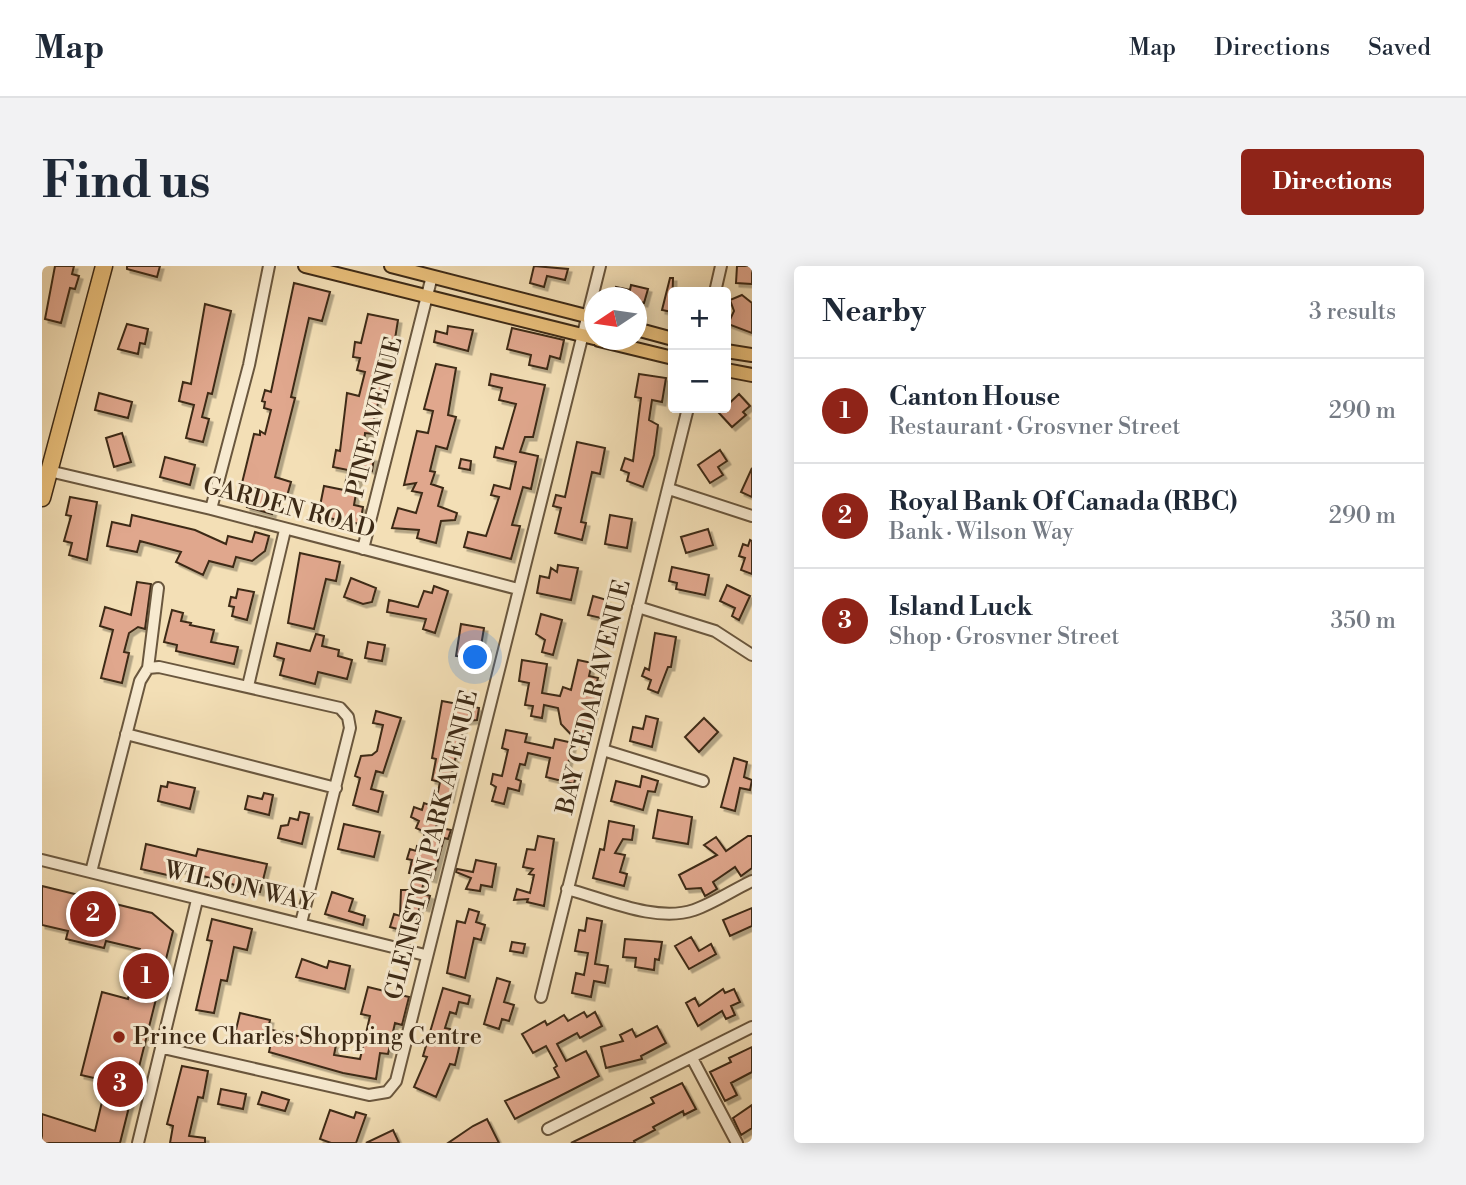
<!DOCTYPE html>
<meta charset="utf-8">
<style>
:root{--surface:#fff;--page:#f2f2f3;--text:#1f2937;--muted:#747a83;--line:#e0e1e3;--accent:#8f2418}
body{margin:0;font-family:"Libre Bodoni",serif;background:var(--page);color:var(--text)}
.controls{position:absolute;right:21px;top:21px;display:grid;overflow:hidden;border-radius:7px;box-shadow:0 4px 18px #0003}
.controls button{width:63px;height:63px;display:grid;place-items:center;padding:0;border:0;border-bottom:2px solid var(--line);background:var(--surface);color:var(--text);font:35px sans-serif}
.compass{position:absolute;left:542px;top:21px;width:63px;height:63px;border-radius:50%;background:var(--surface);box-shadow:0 4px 18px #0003;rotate:257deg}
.you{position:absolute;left:434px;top:392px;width:24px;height:24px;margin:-18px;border:5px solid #fff;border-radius:50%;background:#1a73e8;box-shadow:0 0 0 10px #1a73e833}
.badge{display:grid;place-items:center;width:46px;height:46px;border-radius:50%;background:var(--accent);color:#fff;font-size:23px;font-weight:700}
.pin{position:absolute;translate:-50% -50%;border:4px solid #fff;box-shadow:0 2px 7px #0006}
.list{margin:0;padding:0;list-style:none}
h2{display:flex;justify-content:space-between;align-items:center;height:91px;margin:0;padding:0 28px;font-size:30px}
h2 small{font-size:23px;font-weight:400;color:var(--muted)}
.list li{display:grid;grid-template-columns:46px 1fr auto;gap:21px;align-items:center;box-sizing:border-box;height:105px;padding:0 28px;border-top:2px solid var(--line)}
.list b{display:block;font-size:26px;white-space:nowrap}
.list p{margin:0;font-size:23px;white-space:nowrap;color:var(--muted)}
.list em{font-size:23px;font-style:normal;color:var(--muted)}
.map{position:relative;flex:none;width:710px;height:877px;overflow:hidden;border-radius:7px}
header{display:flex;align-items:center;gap:42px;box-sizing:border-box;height:98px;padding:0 35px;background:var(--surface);border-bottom:2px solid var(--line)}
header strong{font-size:33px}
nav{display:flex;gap:38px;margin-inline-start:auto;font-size:24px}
.intro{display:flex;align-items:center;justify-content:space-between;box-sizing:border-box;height:168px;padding:0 42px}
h1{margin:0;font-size:49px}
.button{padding:18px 32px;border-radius:7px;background:var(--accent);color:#fff;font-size:24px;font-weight:700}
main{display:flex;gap:42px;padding:0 42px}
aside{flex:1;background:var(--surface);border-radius:7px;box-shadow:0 4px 18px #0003}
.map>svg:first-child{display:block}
</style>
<header>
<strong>Map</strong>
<nav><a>Map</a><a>Directions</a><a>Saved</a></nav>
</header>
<div class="intro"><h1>Find us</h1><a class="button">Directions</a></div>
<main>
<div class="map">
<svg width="710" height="877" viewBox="0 0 710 877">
<defs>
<filter id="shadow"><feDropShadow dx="3.5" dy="3.5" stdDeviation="0" flood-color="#0004"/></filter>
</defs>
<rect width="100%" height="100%" fill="#f3dfb6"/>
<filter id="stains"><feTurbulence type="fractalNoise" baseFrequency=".00286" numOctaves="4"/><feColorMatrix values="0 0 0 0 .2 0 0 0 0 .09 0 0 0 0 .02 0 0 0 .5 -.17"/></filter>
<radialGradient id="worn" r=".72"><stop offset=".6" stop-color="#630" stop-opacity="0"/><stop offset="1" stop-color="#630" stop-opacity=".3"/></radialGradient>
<!-- building -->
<path fill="#e0a78d" stroke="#3d2a16" stroke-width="2" filter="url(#shadow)" d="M13 0H32L30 8 37 10 33 23 28 22 19 57 3 53Z
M85 0H118L115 11 85 3Z
M492 0 526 3 523 14 505 10 502 21 488 17Z
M695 0H710V18L694 17Z
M628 12H631L630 46 620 44Z
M252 17 288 26 280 55 267 52 249 131 253 132 233 211 249 216 245 230 236 227 230 248 205 241 211 220 200 217 212 168 218 169V165L223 168 229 144 222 142 223 136 220 135 223 124 229 126Z
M589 19 606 23 602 37 594 35V32H570L574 21 588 24Z
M700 29 710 37V67L686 58 692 45 688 34Z
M163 38 189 45 170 128 166 127 160 151 167 153 161 176 144 172 152 139 137 135 141 116 149 118Z
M326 48 356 54 350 92 338 89 332 114 341 117 331 157 332 168 323 167 321 190 332 192 330 205 321 200 316 216 312 239 321 241 318 258 276 250 282 220 302 224 306 204 291 201 294 184 298 185 305 127 317 130 323 106 315 104 318 92 311 91 313 76 319 77Z
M85 58 106 63 103 78 98 77 96 88 76 83Z
M406 60 431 64 426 85 392 76 394 65 405 68Z
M470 62 522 74 518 93 508 90 505 103 487 99 489 89 465 83Z
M394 98 414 102 406 149 414 151 405 183 394 180 388 205 393 206 389 218 401 222 396 240 415 247 413 254 399 255 394 277 375 272 377 264 350 262 356 242 374 247 380 227 370 225 374 217 362 219 375 165 386 167 391 145 382 143Z
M449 108 503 119 491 171H483L478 186 496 190 489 223 481 221 470 259 478 260 469 293 422 281 426 266 444 270 457 231 449 229 452 219 468 223 474 196 452 191 454 181 461 183 474 138 457 134 460 122 447 119Z
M597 108 624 112 620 136 610 134 607 154 616 159 612 189 601 221 585 215 587 207 579 204 583 192 591 195 599 132 593 131Z
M57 127 90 136 86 152 53 144Z
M697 128 708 140 701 146 704 149 690 161 677 147Z
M80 167 89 196 72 201 64 172Z
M535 176 563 182 558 208 550 206 539 256 544 257 540 274 513 267 519 242 511 240 514 229 523 231Z
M678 184 685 195 676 201 681 209 668 217 656 199Z
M123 191 153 199 148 219 118 211Z
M419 193 429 195 428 204 417 202Z
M710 202V231L699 226Z
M28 231 55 236 45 294 27 289 30 277 22 275 29 250 24 249Z
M90 249 153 264 184 278 186 270 210 276 213 266 227 270 223 285 210 295 194 291 191 301 167 295 161 309 134 296 139 286 98 275 95 286 65 280 70 256 88 260Z
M568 249 590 253 585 282 563 278Z
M666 263 671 279 644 287 639 271Z
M708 274 710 275V308L699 304 703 292 697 290 701 278 706 280Z
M258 287 298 296 294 315 284 313 272 363 246 357Z
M516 299 536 302 529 334 495 327 498 310 507 312 509 302 515 306Z
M630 301 667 309 663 329 634 323 635 317 627 315Z
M309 312 334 322 330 336 321 338 302 331Z
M95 316 109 318 103 363 96 361 87 367 82 386 87 387 80 417 59 412 71 364 58 360 63 341 89 349Z
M685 319 708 330 697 354 690 350 693 342 678 335Z
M392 320 406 325 393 367 381 363 384 353 345 346 347 334 376 341 382 325 390 327Z
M196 323 212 326 205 354 190 350 192 341 187 340 189 331 194 332Z
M551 330 565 334 567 343 559 352 546 349Z
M130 344 141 347 139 355 149 357 148 359 172 364 169 376 196 381 192 398 134 385 135 379 122 376Z
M499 348 520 354 511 389 500 386 503 374 494 368Z
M419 358 442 362 439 380 445 381 443 394 414 390Z
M613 367 634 371 629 401H626L616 427 606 423 609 414 600 410 603 402 607 404Z
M274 368 282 370 280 380 297 384 296 390 310 394 305 413 276 406 273 418 238 409 242 393 232 390 235 377 268 385Z
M326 376 343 379 340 395 323 392Z
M480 394 505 398 500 427 518 430 521 421 529 424 536 394 550 397 547 410 556 412 551 430 557 432 542 482 519 458 516 442 502 439 500 452 489 450 491 440 483 439 487 417 477 415Z
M400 435 437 442 435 454 423 455 409 509 413 510 408 533H405L394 561 409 564 406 573 402 572 391 613 383 611 379 627 388 630 384 642 378 640 370 667 348 661 352 648 358 650 359 624H368L373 608 367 607 370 594 365 593 368 583 374 585 375 580 379 581 383 566 374 562 377 555 369 551 372 541 380 544 382 537 393 541 398 516 390 514 394 493 390 492Z
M334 445 359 452 341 507 334 505 329 523 341 526 336 546 311 539 318 512 313 510 319 490 330 489 335 485 341 459 331 457Z
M604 450 616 453 610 481 588 475 591 461 601 463Z
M662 452 676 466 657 486 643 471Z
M464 464 485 468 483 476 511 482 513 473 531 477 524 506 534 509 532 518 504 511 508 492 486 487 483 499 478 498 474 513 479 515 477 525 466 522 462 538 450 535 454 521 449 518 451 508 460 510 466 484 460 482Z
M692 492 705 496 702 511 710 514 708 524 698 522 693 545 679 541Z
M600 510 616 515 613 526 606 525 601 544 569 535 574 515 598 521Z
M126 516 153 522 148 543 116 535 119 520 125 521Z
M222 527 231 529 227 549 203 543 206 530 220 533Z
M616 544 650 551 646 578 611 572Z
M258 546 267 548 260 578 236 572 239 560 246 559 248 552 256 554Z
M567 555 592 560 590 574 581 573 573 587 583 589 578 606 585 608 582 620 551 612 558 583 562 584Z
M302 558 338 566 332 591 296 583Z
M496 570 512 573 502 640 485 636 486 633 472 634 475 623 488 627 492 609 487 608 491 603 481 601 485 583 493 584Z
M706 570H710V602L699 610 693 601 671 616 675 623 663 630 659 622 644 623 637 609 675 589 662 579 674 571 684 585Z
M104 578 154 590 156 583 225 598 218 626 136 603 134 611 99 603Z
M434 594 454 598 450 621 439 619 438 625 424 623 429 612 414 606 415 603 431 606Z
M0 620 110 647 131 665 78 877H0V848L53 865 65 815 39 809 60 726 86 733 98 683 64 675 62 682 24 673 26 665 0 659Z
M290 626 311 633 307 645 323 650 321 659 283 648Z
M710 642V660L688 670 681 654Z
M427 643 437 646 434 656 443 659 439 674 432 672 423 712 405 707 415 655 423 657Z
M545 652 560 655 553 698 566 700 563 717 552 715 549 731 530 727 534 707 542 709 546 687 533 685 537 664 543 665Z
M170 653 210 663 205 684 192 681 185 715 179 714 172 747 154 744 170 675 165 674Z
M649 671 657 685 669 678 674 688 647 703 633 680Z
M583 673 620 676 617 694 613 693 612 704 593 701 594 692 581 691Z
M470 676 483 678 481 687 468 685Z
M260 693 285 702 287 695 308 700 303 723 254 711Z
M455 712 468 716 462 736 472 739 467 755 460 753 457 763 442 758Z
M326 721 367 731 360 759 353 757 346 788 338 787 334 813 301 807 227 786 229 776 193 768 198 747 228 754 226 763 294 779 292 789 318 793 328 750 319 748Z
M401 722 428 730 426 738 417 736 414 748 408 746 403 762 408 763 405 775 418 778 413 799 408 798 394 831 372 821 385 791 381 790Z
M681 723 683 727 692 723 698 736 689 740 693 749 684 753 680 745 656 760 644 737 653 732 657 740Z
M542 746 545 751 553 746 560 760 538 772 535 767 515 778 524 795 544 785 557 810 473 853 463 835 517 811 512 802 515 800 504 780 491 787 480 768 503 755 505 759 522 749 526 755Z
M615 760 624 777 599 790 600 793 564 802 559 781 581 775 578 769 590 763 594 771Z
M710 781V806L689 817 695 829 683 835 668 806 689 796 687 792Z
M140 800 166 805 161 832 156 831 147 870 163 872V877H128L131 860 125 858Z
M640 817 654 843 642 849 641 845 611 861 613 864 592 875 593 877H529L612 837 609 832Z
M179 823 204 828 201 843 176 838Z
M220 826 247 834 243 845 216 838Z
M710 839V862L699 869 691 852Z
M288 844 312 852 314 846 324 849 314 877H289L278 873Z
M445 853 457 877H406L431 860Z
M351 864 357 877H324Z"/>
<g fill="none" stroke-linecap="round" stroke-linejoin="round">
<defs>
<path id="minor" d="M673 26 679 0
M7 205 169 243 476 323
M627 223 710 250
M169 243 207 99 227 0
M321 283 390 10
M596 341 673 365 710 389
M106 402 116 322
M206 420 243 264
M84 468 294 522
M561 484 661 515
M0 594 383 689
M49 606 98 415 106 402 117 401 298 442 306 451 308 462 259 657
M525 623C563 633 614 657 652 644 672 637 691 624 710 615
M499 731 646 142
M121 782 327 829 345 826 354 815 558 0
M650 792 695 877
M506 863 710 761
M96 877 155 634"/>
<path id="major" d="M263 0 552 72
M349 0 552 52
M594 63 631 73
M557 74 631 92
M684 85 710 89
M684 104 710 109"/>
<path id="highway" d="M0 232 62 0"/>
</defs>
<!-- minor casing -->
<use href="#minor" stroke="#6a573e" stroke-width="14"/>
<!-- major casing -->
<use href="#major" stroke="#3d2a16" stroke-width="16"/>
<!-- highway casing -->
<use href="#highway" stroke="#3d2a16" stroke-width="19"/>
<!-- minor -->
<use href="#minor" stroke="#f7ead0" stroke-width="10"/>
<!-- major -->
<use href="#major" stroke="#eac07b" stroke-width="12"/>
<!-- highway -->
<use href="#highway" stroke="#eac07b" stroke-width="16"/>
</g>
<!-- markers -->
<circle fill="#8f2418" stroke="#f7ead0" stroke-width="2.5" cx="77" cy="771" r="7"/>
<g text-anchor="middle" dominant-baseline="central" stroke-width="6" stroke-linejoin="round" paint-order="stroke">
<!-- street labels -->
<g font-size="24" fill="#3d2a16" stroke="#f7ead0">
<text transform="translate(333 151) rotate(-76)">PINE AVENUE</text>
<text transform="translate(247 242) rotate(15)">GARDEN ROAD</text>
<text transform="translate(552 431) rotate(-76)">BAY CEDAR AVENUE</text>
<text transform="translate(390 579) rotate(-76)">GLENISTON PARK AVENUE</text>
<text transform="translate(197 621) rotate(13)">WILSON WAY</text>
</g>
<!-- poi labels -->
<g font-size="24" fill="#3d2a16" stroke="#f7ead0" text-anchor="start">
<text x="91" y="771">Prince Charles Shopping Centre</text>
</g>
</g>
<rect width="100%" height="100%" filter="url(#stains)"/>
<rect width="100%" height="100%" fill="url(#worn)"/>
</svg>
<div class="controls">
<button>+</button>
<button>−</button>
</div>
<svg class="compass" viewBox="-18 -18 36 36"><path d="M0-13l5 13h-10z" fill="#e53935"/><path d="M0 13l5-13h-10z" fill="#747a83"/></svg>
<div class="you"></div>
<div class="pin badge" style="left:104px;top:710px">1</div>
<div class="pin badge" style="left:51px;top:648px">2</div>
<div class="pin badge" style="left:78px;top:818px">3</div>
</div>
<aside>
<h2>Nearby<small>3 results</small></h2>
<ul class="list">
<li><span class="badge">1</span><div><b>Canton House</b><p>Restaurant · Grosvner Street</p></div><em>290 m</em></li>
<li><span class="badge">2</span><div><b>Royal Bank Of Canada (RBC)</b><p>Bank · Wilson Way</p></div><em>290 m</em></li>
<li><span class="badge">3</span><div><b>Island Luck</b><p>Shop · Grosvner Street</p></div><em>350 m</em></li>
</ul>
</aside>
</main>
